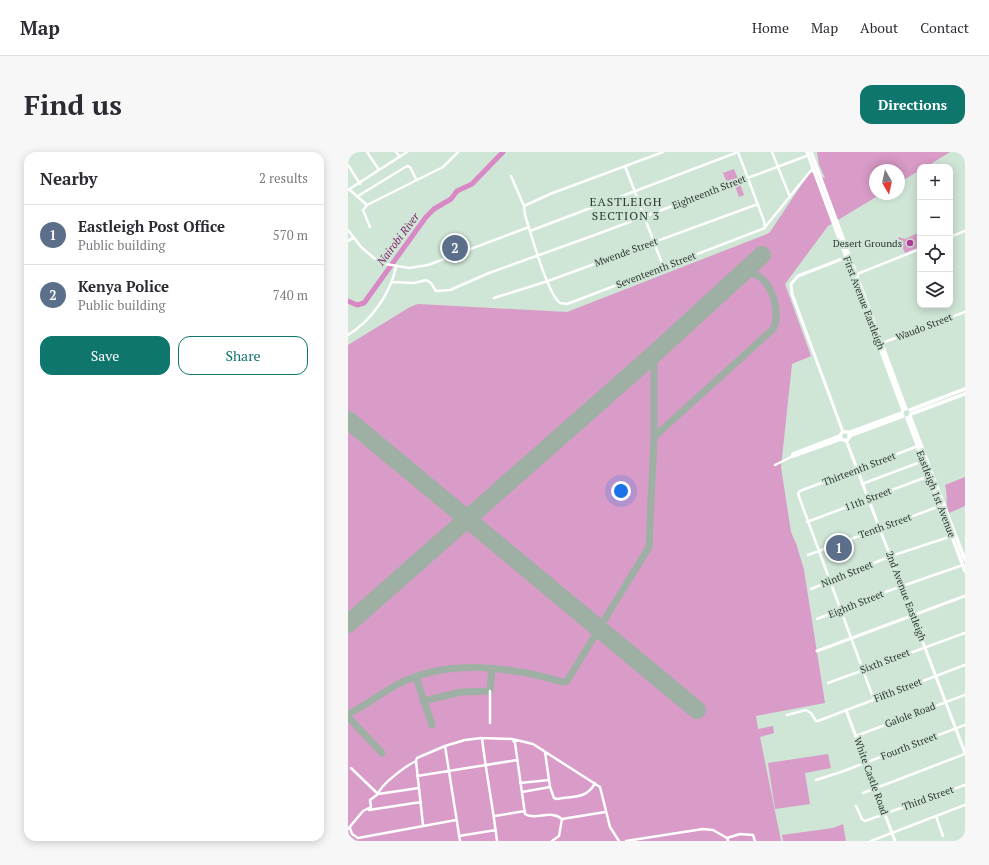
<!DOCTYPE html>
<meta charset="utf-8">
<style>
:root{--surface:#fff;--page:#f7f7f7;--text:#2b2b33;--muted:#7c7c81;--line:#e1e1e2;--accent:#0f766e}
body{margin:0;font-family:"PT Serif",serif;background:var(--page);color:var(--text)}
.controls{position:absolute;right:12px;top:12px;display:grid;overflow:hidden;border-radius:8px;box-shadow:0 2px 10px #0003}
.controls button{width:36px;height:36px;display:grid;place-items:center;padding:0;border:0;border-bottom:1px solid var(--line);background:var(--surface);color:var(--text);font:20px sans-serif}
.compass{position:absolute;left:521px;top:12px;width:36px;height:36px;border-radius:50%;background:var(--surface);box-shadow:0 2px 10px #0003;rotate:171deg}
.you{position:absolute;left:273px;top:339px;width:14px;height:14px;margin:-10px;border:3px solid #fff;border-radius:50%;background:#1a73e8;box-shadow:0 0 0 6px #1a73e833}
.badge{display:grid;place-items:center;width:26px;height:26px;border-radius:50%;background:var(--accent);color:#fff;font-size:13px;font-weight:700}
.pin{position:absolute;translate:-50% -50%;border:2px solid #fff;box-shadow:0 1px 4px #0006}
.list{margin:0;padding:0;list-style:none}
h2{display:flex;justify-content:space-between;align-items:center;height:52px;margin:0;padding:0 16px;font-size:17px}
h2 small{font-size:13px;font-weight:400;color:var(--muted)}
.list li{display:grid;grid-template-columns:26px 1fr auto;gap:12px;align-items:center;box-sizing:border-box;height:60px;padding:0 16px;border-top:1px solid var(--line)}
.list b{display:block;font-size:15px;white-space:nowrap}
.list p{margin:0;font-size:13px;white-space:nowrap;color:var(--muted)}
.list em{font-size:13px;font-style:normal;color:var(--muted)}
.actions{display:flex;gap:8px;padding:12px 16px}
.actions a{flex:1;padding:9px 0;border:1px solid var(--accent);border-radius:12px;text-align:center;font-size:14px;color:var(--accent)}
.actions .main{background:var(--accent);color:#fff}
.icon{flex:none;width:22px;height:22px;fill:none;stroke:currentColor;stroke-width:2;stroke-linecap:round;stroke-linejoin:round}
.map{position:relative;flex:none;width:617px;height:689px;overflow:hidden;border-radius:12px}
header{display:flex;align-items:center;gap:24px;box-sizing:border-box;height:56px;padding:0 20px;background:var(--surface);border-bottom:1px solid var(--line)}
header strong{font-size:19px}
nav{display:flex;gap:22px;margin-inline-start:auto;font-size:14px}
.intro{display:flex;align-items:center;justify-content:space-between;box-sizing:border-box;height:96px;padding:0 24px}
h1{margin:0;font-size:28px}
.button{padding:10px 18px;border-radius:12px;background:var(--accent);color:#fff;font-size:14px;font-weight:700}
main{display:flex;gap:24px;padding:0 24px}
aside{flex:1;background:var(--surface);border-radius:12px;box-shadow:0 2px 10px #0003}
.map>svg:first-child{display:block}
</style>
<header>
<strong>Map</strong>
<nav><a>Home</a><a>Map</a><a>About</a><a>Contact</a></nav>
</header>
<div class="intro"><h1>Find us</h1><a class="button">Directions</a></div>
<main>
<aside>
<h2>Nearby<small>2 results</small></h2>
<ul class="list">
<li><span class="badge" style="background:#5c6f8a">1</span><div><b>Eastleigh Post Office</b><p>Public building</p></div><em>570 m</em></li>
<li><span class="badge" style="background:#5c6f8a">2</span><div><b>Kenya Police</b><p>Public building</p></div><em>740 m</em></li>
</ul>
<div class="actions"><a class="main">Save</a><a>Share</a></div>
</aside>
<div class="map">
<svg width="617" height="689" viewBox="0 0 617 689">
<rect width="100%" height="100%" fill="#cfe5d6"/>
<!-- green -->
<path fill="#d99bc8" d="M469 0H602L578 15H572V18L551 31V18H527V42H533L480 74 437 132 463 204 444 212 433 315 443 380 449 394 456 418 477 551 408 564 410 577 425 574 426 581 412 585 433 689H0V193L62 155 70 152 219 160 419 82 422 80 462 20 477 26 471 13Z
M386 17 390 27 379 31 375 21Z
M392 32 396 43 391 45 387 34Z
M569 78 572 79V95L557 101 550 85 557 87 570 81Z
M617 325V354L601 361C597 352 600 342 597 333Z
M480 602 483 616 457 621 462 652 427 657 420 611Z
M495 672 498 689H435L434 683 485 676Z"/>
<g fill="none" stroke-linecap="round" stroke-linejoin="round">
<!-- river -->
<path stroke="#d888c4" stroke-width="5" d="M0 149 9 153 16 151 78 65 86 57 103 47 109 39 124 32 155 0"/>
<!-- taxiway -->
<path stroke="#9eb0a3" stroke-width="7" d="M306 285 425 177C436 157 417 108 390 125
M68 525 84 573
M75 549 113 540 142 539 144 516
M0 562C18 554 33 541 50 532 102 506 162 515 215 530L219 529 301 395 306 285V202
M0 565 34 601"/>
<!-- runway -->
<path stroke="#9eb0a3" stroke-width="18" d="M0 268 349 558
M0 472 306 202 414 103"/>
<!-- minor -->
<path stroke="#fff" stroke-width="2.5" d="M19 0 31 18
M48 0 52 5
M424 0 442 45
M0 13 12 32
M277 14 315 114
M163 24 176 54
M0 38 59 0
M2 38 19 53 95 15 110 0
M10 44 59 14 62 15 68 27
M19 53 15 58 22 75
M418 74 465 16
M0 78 13 95 32 111 61 116 80 113 181 75
M182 79 390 0 416 69 417 76 235 146 219 152 212 151C199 141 183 81 177 63L176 54 202 42 315 0
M602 85 617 79
M509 122 572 97
M44 130 66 131 78 128 83 131 88 139 102 138 141 121 244 84 461 3
M146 146 200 129 410 52
M0 183C24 168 42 142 48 115
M534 191 617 160
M427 313 445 304
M514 332 575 309
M459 370 581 324
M460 403 592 354
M463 437 543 404 604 384
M469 467 540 439 615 413
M480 531 617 481
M142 539V571
M526 548 450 342 452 339 570 294
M439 563 458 558 463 561 468 569H470L617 513
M508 584 617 543
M134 586C138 621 145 655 149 689
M165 588 167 591 177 662C187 669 203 657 214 667
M97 594 112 689
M197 600 202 635 206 646 209 647C225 644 239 647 247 631
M68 609 75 673
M3 616 30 642 71 636
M69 624 169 608
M468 628 493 620 617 573
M172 631 201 628
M174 640 202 635
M515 641 617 602
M508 654 514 667 517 669 617 633
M21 658 73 650
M147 664 177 659
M588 664 595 684
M2 676 4 682 10 686 108 668
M0 677 15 659 23 655 22 648 30 642C33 632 58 614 68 609L69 606 97 594 117 588 134 586 164 587 185 592 252 635 262 675 271 689
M111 684 148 678
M379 686 392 682 405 683 407 689
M204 689 211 684 214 667 257 660
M278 689 355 677 365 678 379 686 380 689
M523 689 617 653"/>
<!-- tertiary -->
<path stroke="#fff" stroke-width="3" d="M0 89 5 86
M495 280 444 142 443 132 450 124 499 105
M498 288 617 601
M469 499 617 444
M498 558 547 689"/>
<!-- secondary -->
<path stroke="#fff" stroke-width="3.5" d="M459 0 555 258
M463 0 558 257
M562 258 617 237
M563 262 617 242
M562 264 617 408
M559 266 617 419
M492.5 284a4.5 4.5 0 1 1 9 0a4.5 4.5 0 1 1-9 0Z
M500 281 554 261
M492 284 445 302V304L493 287
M501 284 555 264"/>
</g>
<!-- markers -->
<circle fill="#b03e98" stroke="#cfe5d6" stroke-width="1.5" cx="562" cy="91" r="4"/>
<g text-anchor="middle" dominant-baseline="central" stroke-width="4" stroke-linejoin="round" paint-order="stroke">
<!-- street labels -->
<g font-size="10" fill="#2d3630" stroke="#cfe5d6">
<text transform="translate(361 40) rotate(-21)">Eighteenth Street</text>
<text transform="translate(278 100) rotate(-20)">Mwende Street</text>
<text transform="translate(308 118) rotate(-21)">Seventeenth Street</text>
<text transform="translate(516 151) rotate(69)">First Avenue Eastleigh</text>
<text transform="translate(576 175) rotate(-21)">Waudo Street</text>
<text transform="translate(511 317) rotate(-21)">Thirteenth Street</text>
<text transform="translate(588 342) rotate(69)">Eastleigh 1st Avenue</text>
<text transform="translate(520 347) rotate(-21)">11th Street</text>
<text transform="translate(537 374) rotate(-20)">Tenth Street</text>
<text transform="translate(499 422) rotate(-22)">Ninth Street</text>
<text transform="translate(558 444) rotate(69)">2nd Avenue Eastleigh</text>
<text transform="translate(508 452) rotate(-22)">Eighth Street</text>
<text transform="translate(537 509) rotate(-21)">Sixth Street</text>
<text transform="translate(550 538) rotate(-21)">Fifth Street</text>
<text transform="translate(562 563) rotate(-21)">Galole Road</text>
<text transform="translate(561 594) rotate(-21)">Fourth Street</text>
<text transform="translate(523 624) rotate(70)">White Castle Road</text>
<text transform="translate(580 646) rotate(-20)">Third Street</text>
</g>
<!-- poi labels -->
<g font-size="10" fill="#2d3630" stroke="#cfe5d6" text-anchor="end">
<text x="554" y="91">Desert Grounds</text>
</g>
<!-- water labels -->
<g font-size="11" font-style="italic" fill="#7b1d6a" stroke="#cfe5d6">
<text transform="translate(50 87) rotate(-53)">Nairobi River</text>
</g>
<!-- quarter labels -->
<g font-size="12" letter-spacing="1" fill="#2d3630" stroke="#cfe5d6">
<text x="278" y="49">EASTLEIGH<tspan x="278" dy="14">SECTION 3</tspan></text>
</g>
</g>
</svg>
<div class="controls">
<button>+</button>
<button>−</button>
<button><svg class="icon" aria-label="locate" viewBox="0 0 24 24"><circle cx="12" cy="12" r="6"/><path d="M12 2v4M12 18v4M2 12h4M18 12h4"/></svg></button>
<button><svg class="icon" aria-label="layers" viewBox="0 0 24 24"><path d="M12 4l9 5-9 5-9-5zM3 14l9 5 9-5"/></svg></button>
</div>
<svg class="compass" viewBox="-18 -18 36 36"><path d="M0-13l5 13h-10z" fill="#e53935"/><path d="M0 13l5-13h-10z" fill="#7c7c81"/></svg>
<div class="you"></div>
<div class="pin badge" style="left:491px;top:396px;background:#5c6f8a">1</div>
<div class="pin badge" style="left:107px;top:96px;background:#5c6f8a">2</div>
</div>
</main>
